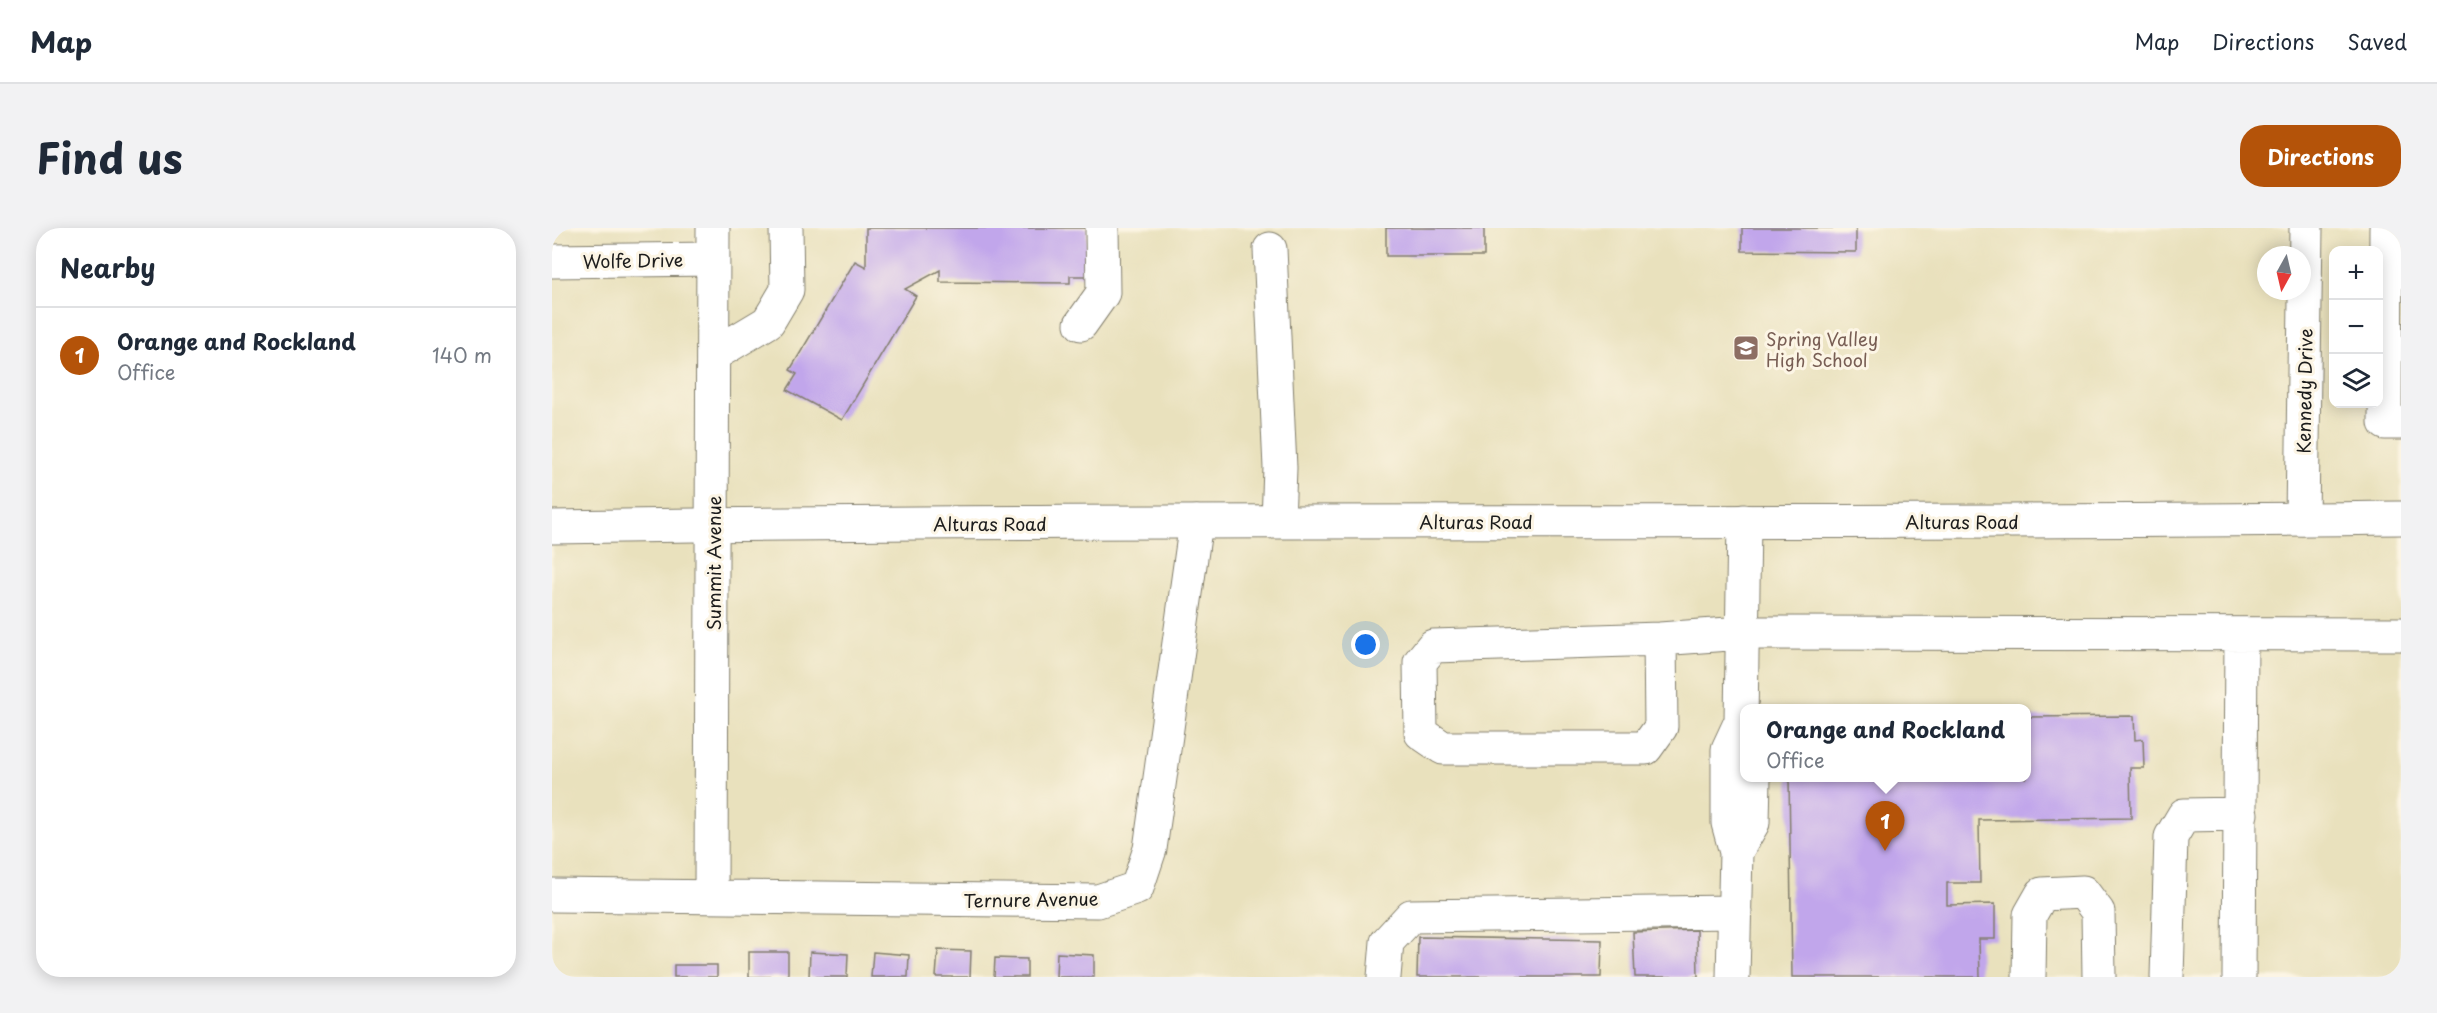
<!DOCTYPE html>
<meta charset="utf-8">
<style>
:root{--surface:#fff;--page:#f2f2f3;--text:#1f2937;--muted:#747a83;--line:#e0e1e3;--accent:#b45309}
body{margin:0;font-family:"Playpen Sans",sans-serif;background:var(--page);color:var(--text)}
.controls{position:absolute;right:18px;top:18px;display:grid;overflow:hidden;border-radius:12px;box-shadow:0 3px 15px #0003}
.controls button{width:54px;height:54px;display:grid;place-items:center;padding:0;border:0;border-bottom:2px solid var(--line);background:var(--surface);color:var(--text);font:30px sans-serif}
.compass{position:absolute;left:1705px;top:18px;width:54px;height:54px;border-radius:50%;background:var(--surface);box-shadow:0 3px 15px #0003;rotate:188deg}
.you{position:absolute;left:814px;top:417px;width:21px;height:21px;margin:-15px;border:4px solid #fff;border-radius:50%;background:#1a73e8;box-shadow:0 0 0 9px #1a73e833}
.badge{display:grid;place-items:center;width:39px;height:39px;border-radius:50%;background:var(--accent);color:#fff;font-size:20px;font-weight:700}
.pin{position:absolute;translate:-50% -50px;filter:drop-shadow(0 2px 3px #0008)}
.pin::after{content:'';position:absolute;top:32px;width:21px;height:18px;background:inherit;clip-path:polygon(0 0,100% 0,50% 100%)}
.popup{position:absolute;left:1188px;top:476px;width:291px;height:78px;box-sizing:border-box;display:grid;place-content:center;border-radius:12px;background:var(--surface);filter:drop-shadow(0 2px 4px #0005);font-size:20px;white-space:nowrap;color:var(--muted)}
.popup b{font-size:22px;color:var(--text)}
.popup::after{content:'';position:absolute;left:50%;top:100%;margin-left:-12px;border:12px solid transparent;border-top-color:var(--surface)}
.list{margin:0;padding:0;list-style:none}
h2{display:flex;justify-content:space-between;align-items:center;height:78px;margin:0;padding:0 24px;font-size:26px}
h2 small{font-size:20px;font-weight:400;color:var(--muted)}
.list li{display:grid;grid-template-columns:39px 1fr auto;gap:18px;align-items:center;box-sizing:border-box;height:96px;padding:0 24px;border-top:2px solid var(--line)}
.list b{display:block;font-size:22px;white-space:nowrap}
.list p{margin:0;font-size:20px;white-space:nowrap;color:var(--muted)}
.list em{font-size:20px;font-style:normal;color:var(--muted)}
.icon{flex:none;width:33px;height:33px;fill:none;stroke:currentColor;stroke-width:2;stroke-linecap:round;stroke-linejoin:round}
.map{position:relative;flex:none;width:1849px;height:749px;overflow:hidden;border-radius:24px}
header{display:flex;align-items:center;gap:36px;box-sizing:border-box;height:84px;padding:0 30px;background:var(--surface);border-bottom:2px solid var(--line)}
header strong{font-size:28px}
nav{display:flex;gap:33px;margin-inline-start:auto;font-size:21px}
.intro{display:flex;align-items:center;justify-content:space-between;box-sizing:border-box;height:144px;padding:0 36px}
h1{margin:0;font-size:42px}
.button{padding:15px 27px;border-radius:24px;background:var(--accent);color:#fff;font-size:21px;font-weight:700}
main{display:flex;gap:36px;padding:0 36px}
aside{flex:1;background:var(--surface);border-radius:24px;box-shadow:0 3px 15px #0003}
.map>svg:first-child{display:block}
</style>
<header>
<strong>Map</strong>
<nav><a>Map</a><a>Directions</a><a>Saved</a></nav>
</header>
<div class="intro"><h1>Find us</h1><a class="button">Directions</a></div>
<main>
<aside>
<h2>Nearby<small></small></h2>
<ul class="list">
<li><span class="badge">1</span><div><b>Orange and Rockland</b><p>Office</p></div><em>140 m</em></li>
</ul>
</aside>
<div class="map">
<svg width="1849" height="749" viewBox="0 0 1849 749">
<rect width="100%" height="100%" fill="#fcf5e5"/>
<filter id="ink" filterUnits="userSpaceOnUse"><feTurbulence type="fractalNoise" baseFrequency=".0167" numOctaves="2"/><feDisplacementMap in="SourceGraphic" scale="12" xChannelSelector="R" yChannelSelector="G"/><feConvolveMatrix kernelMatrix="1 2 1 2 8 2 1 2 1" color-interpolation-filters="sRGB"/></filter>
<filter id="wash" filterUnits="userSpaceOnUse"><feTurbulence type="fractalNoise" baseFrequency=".008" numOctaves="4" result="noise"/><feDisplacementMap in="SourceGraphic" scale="24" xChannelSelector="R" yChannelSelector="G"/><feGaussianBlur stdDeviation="1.35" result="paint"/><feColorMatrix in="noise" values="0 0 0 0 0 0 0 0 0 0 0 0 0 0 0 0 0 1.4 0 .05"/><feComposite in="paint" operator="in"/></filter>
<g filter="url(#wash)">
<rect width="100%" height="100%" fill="#e9e1bd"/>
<g id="blocks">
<!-- building -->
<path fill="#c1a6eb" d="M314 0H535V48H518V55L388 54V42L353 61 364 68 290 192 235 162 245 146 238 142 303 33 314 39Z
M834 0H932V28H834Z
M1190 0H1304V24L1190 23Z
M1582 488 1583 512 1591 511 1592 540H1578L1579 590 1427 592 1428 655H1395V677L1443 676V711H1427L1428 749H1240L1237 550H1474V489Z
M1145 702 1146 749H1083L1081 704Z
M866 709 1050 712 1049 749H865Z
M386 722 419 723 418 749H384Z
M197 724H236V749H197Z
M258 724 296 726 295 749H257Z
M321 724 357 727 356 749H319Z
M505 725 542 727V749H504Z
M443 730 475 731V749H442Z
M122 737H165V749H122Z"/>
</g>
</g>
<g filter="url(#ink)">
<use href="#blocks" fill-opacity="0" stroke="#827e6c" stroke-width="1.5"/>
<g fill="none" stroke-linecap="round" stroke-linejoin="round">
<defs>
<path id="minor" d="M1834 0 1833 195H1849
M718 21 728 240 726 293
M0 33 161 31
M529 96 551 65 550 0
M161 127 216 94 235 62 234 0
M1750 291 1754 0
M1192 293 1189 493 1192 501
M1108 411 1109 499 1094 520H891L869 505 868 434 881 418 1108 411 1190 405 1849 406
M1184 624 1201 595 1202 550
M0 667 546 673 585 660 598 621 644 294
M159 669 161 0
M832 749 835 714 859 688 1183 684
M1181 749 1184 624 1176 595V521L1189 493
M1477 749 1478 687 1490 666 1531 664 1546 684 1547 749
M1615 749 1619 609 1632 587 1689 586
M1687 749 1689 406"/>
<path id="major" d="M0 299C616 289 1233 298 1849 290"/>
</defs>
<!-- minor casing -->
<use href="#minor" stroke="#827e6c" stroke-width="35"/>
<!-- major casing -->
<use href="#major" stroke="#827e6c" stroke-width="35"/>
<!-- minor -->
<use href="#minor" stroke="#fff" stroke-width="33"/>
<!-- major -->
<use href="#major" stroke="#fff" stroke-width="33"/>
</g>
</g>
<!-- icons -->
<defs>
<symbol id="school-square" viewBox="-11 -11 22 22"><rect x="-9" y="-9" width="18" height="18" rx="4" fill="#8d6e63" stroke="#fcf5e5"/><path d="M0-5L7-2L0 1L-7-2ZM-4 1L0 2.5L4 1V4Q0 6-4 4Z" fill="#fff"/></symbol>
</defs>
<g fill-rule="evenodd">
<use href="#school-square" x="1179" y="105" width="30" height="30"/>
</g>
<g text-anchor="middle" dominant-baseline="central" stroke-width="6" stroke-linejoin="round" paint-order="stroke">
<!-- street labels -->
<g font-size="18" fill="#1c1c1c" stroke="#fcf5e5">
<text transform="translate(81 32) rotate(-1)">Wolfe Drive</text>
<text transform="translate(1752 163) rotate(-89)">Kennedy Drive</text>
<text x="924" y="293">Alturas Road</text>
<text x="1410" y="293">Alturas Road</text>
<text x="438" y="295">Alturas Road</text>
<text transform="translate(161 335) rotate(-90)">Summit Avenue</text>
<text transform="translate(479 671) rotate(-1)">Ternure Avenue</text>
</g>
<!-- education labels -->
<g font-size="18" fill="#785e54" stroke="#fcf5e5" text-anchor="start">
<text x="1214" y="110">Spring Valley<tspan x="1214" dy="21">High School</tspan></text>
</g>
</g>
</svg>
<div class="controls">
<button>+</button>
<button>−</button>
<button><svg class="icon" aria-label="layers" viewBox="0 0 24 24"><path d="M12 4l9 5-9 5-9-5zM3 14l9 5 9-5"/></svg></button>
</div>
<svg class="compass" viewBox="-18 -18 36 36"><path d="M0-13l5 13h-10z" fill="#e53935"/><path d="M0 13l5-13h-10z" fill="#747a83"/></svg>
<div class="you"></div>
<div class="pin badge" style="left:1333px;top:623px">1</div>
<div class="popup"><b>Orange and Rockland</b>Office</div>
</div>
</main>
